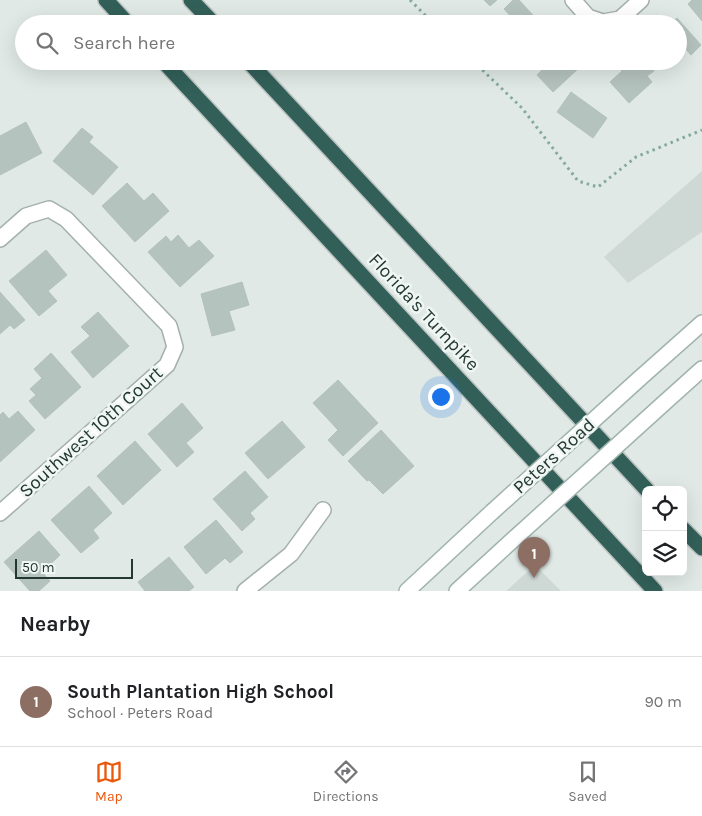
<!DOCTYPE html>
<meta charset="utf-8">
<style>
:root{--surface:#fff;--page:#f6f6f6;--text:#202124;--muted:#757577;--line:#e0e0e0;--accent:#ea580c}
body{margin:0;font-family:Karla,sans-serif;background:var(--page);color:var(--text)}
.controls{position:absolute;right:15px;bottom:15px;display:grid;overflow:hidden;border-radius:8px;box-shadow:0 5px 20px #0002}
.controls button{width:45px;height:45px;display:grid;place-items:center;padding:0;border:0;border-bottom:1px solid var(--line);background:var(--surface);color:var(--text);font:25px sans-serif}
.scale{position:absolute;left:15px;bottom:12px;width:118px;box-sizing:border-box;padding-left:5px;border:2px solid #233733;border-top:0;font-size:14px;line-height:18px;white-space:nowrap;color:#233733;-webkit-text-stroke:4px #f0f6f3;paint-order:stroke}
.you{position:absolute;left:440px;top:396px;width:18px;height:18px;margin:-12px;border:4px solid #fff;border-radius:50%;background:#1a73e8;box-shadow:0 0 0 8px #1a73e833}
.badge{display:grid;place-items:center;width:32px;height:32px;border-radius:50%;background:var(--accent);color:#fff;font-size:16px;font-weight:700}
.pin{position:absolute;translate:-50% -41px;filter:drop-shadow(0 1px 2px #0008)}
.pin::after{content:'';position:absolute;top:26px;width:18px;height:15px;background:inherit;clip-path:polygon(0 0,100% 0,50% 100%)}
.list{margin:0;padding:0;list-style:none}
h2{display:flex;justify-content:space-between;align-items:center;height:65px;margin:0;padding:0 20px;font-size:21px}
h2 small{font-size:16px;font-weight:400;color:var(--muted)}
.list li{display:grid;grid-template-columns:32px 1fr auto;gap:15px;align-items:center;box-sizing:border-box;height:90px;padding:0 20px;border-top:1px solid var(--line)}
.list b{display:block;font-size:19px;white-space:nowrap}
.list p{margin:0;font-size:16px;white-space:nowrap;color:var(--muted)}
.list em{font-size:16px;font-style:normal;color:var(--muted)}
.icon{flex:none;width:28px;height:28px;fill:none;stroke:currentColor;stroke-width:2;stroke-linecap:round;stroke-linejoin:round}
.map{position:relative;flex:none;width:702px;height:591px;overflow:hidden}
.search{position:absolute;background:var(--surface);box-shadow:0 5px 20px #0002;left:15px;right:15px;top:15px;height:55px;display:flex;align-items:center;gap:12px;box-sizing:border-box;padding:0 18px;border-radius:28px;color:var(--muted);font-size:19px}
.sheet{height:155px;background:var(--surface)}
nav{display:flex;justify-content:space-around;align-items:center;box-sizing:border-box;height:70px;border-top:1px solid var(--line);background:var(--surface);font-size:14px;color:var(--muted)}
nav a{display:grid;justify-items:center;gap:2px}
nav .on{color:var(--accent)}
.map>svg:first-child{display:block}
</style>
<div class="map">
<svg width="702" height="591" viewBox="0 0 702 591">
<rect width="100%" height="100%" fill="#e0e9e5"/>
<!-- built -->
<path fill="#ced8d4" d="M702 171V232L628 283 604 257Z
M535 565 561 591H506Z"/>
<!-- building -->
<path fill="#b5c3be" stroke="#b3c2bc" d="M484 0H497L490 6Z
M513 0H519L541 24H521L516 19 514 20 504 9Z
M692 0H702V21L688 4Z
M677 18 701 45 691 55 684 47 678 51V24H670Z
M538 61H562L563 63 574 61 580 67 553 92 537 75 544 68Z
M625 61H645L654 71 647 76 652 82 629 103 610 82 622 71 618 67Z
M571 92 607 118 593 138 557 112Z
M26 122 42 153 0 175V136Z
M82 128 93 137 89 142 118 167 93 195 53 161Z
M127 183 144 201 153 193 169 211 135 242 102 206Z
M178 235 189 248 199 240 214 256 180 287 148 252 166 236 171 242Z
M46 250 67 275 48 291 57 301 39 316 9 281Z
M242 282 249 305 229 311 235 330 212 336 201 294Z
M0 292 25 320 14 329 10 325 0 334Z
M98 312 129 346 93 378 71 352 90 336 81 327Z
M51 353 81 387 45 419 29 401 36 395 30 389 42 378 34 369Z
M338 380 378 423 343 456 328 440 338 430 313 403Z
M182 403 203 428 186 443 194 452 177 467 148 434Z
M18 411 35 430 0 462V415L3 412 9 419Z
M282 421 305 447 268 479 245 453Z
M381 430 414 466 383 494 369 480 367 481 348 461Z
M135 441 161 470 123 505 97 476Z
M245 471 268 497 250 513 255 519 242 531 213 499Z
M89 486 112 513 93 530 99 538 81 553 51 520Z
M216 520 243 552 230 563 225 558 206 574 184 547Z
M39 531 60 555 42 572 50 581 39 591H30L4 562Z
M169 557 194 587 189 591H145L138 582Z"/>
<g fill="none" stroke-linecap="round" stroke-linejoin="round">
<defs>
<path id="street" d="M573 0 588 17 603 22 620 19 641 0
M0 239 26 216 49 209 66 219 169 326 175 347 167 365 0 513
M245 591 291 554 323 510"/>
<path id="secondary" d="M639 379 702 323
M663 404 702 369
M407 591 492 512
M457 591 516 537"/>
<path id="highway" d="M106 0 128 24
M191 0 214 24
M163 61 655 591
M248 61 647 490
M683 529 702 548"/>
</defs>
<!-- street casing -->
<use href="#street" stroke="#a4b0ac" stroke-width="18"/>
<!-- secondary casing -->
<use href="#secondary" stroke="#a0b3ad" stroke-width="18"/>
<!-- highway casing -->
<use href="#highway" stroke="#bdc3c2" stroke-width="18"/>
<!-- path -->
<path stroke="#84a99f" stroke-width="3" stroke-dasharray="2.5 4" stroke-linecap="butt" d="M410 0 434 24
M473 61 522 108 578 181 598 187 636 157 702 130"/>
<!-- street -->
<use href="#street" stroke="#fff" stroke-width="15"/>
<!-- secondary -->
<use href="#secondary" stroke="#fff" stroke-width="15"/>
<!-- highway -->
<use href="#highway" stroke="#326059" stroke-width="15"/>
<defs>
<path id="secondary-bridge" d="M492 512 639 379
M516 537 663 404"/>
</defs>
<!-- secondary-bridge casing -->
<use href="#secondary-bridge" stroke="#a0b3ad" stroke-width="18" stroke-linecap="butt"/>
<!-- secondary-bridge -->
<use href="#secondary-bridge" stroke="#fff" stroke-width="15"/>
</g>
<g text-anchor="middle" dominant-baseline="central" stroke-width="5" stroke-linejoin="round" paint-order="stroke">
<!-- street labels -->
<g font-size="19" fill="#233733" stroke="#f0f6f3">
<text transform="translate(424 312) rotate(47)">Florida's Turnpike</text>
<text transform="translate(91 432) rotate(-42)">Southwest 10th Court</text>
<text transform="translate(554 456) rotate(-42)">Peters Road</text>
</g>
</g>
</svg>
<div class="controls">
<button><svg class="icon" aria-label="locate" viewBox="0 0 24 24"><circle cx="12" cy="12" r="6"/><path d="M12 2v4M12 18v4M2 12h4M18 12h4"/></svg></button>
<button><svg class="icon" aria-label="layers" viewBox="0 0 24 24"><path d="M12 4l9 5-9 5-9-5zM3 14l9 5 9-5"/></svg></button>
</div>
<div class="scale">50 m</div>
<div class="you"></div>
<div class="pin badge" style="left:534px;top:578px;background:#8d6e63">1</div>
<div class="search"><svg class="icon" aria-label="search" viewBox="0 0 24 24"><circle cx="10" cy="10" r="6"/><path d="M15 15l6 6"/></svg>Search here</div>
</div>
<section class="sheet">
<h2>Nearby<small></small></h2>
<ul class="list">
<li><span class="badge" style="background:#8d6e63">1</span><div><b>South Plantation High School</b><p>School · Peters Road</p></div><em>90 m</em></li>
</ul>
</section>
<nav>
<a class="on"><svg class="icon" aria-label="map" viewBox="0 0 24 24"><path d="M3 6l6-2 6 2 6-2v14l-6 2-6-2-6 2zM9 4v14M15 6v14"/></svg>Map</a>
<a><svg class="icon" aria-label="directions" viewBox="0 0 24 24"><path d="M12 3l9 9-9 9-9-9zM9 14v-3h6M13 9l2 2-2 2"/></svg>Directions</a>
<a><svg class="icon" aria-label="saved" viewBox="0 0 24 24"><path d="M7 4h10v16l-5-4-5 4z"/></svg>Saved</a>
</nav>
